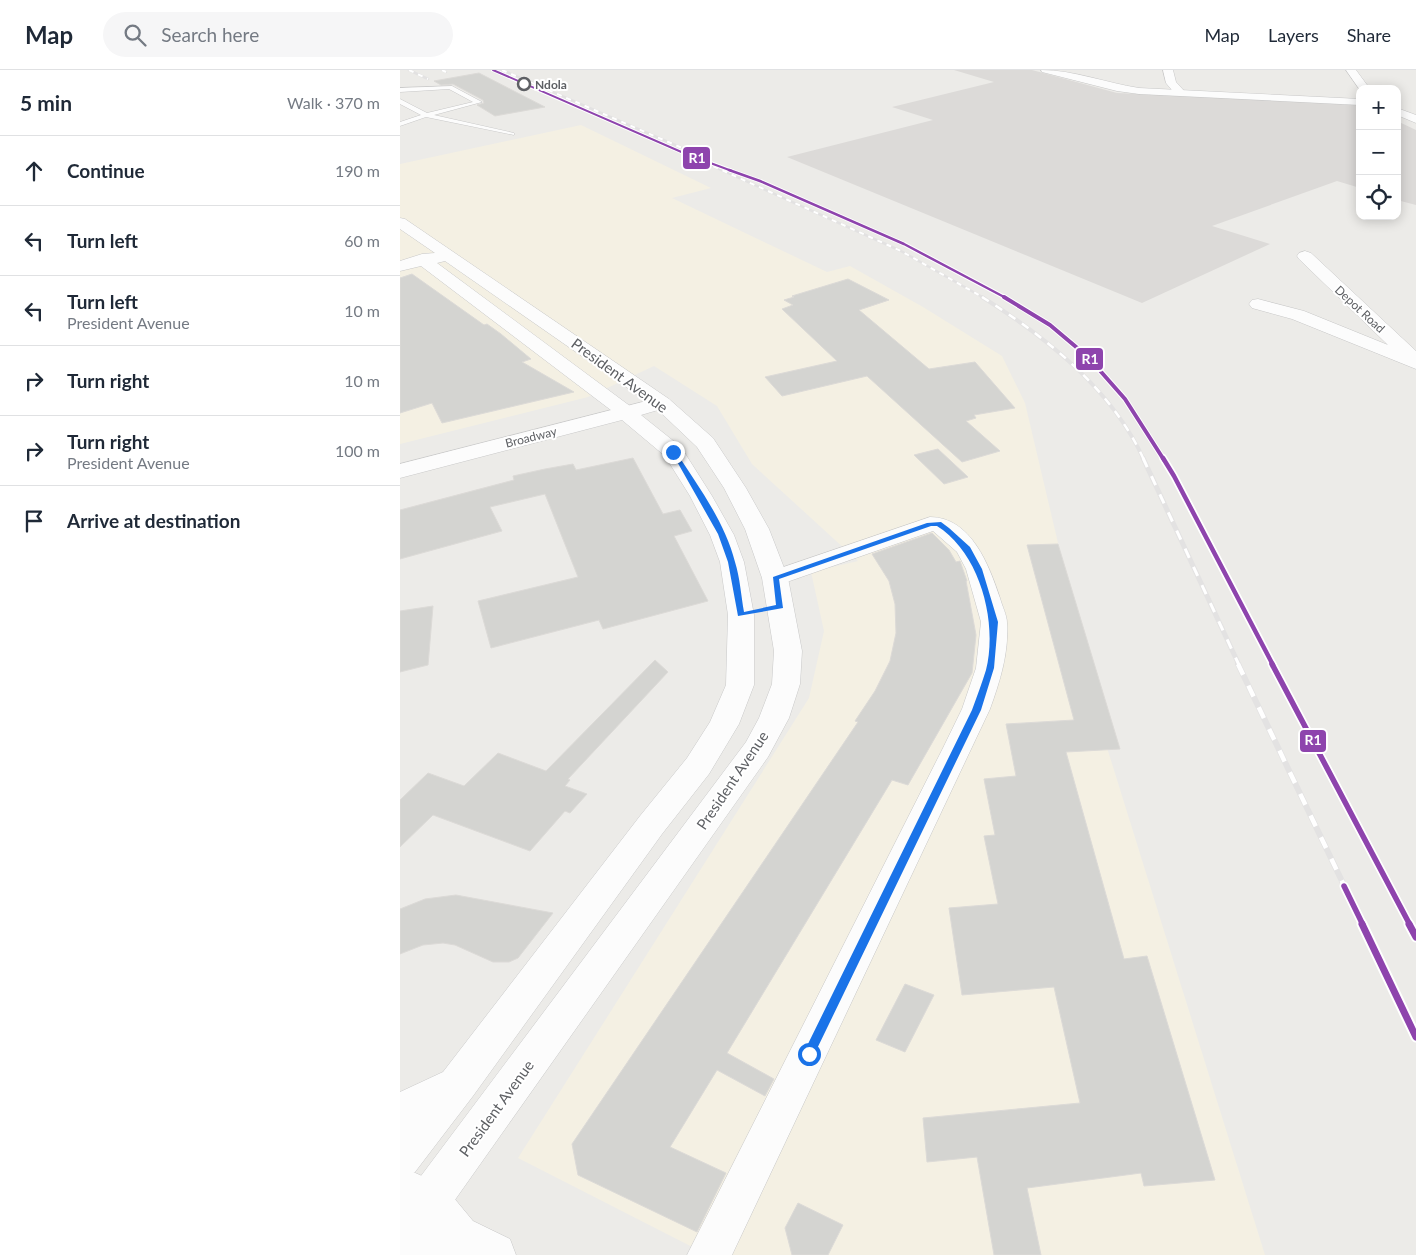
<!DOCTYPE html>
<meta charset="utf-8">
<style>
:root{--surface:#fff;--page:#f6f6f7;--text:#1f2937;--muted:#747a83;--line:#e0e1e3}
body{margin:0;font-family:Lato,sans-serif;background:var(--page);color:var(--text)}
.controls{position:absolute;right:15px;top:15px;display:grid;overflow:hidden;border-radius:10px;box-shadow:0 2px 12px #0003}
.controls button{width:45px;height:45px;display:grid;place-items:center;padding:0;border:0;border-bottom:1px solid var(--line);background:var(--surface);color:var(--text);font:25px sans-serif}
.stop{position:absolute;width:15px;height:15px;margin:-11px;border:4px solid #1a73e8;border-radius:50%;background:#fff}
.stop.end{background:#1a73e8;border-color:#fff;box-shadow:0 1px 5px #0008}
.list{margin:0;padding:0;list-style:none}
h2{display:flex;justify-content:space-between;align-items:center;height:65px;margin:0;padding:0 20px;font-size:21px}
h2 small{font-size:16px;font-weight:400;color:var(--muted)}
.list li{display:grid;grid-template-columns:32px 1fr auto;gap:15px;align-items:center;box-sizing:border-box;height:70px;padding:0 20px;border-top:1px solid var(--line)}
.list b{display:block;font-size:19px;white-space:nowrap}
.list p{margin:0;font-size:16px;white-space:nowrap;color:var(--muted)}
.list em{font-size:16px;font-style:normal;color:var(--muted)}
.icon{flex:none;width:28px;height:28px;fill:none;stroke:currentColor;stroke-width:2;stroke-linecap:round;stroke-linejoin:round}
.map{position:relative;flex:none;width:1016px;height:1185px;overflow:hidden}
header{display:flex;align-items:center;gap:30px;box-sizing:border-box;height:70px;padding:0 25px;background:var(--surface);border-bottom:1px solid var(--line)}
header strong{font-size:24px}
nav{display:flex;gap:28px;margin-inline-start:auto;font-size:18px}
.search{width:350px;height:45px;background:var(--page);display:flex;align-items:center;gap:12px;box-sizing:border-box;padding:0 18px;border-radius:28px;color:var(--muted);font-size:19px}
main{display:flex}
aside{flex:1;background:var(--surface)}
.map>svg:first-child{display:block}
</style>
<header>
<strong>Map</strong>
<div class="search"><svg class="icon" aria-label="search" viewBox="0 0 24 24"><circle cx="10" cy="10" r="6"/><path d="M15 15l6 6"/></svg>Search here</div>
<nav><a>Map</a><a>Layers</a><a>Share</a></nav>
</header>
<main>
<aside>
<h2>5 min<small>Walk · 370 m</small></h2>
<ul class="list">
<li><svg class="icon" aria-label="ahead" viewBox="0 0 24 24"><path d="M12 20V5M6 11l6-6 6 6"/></svg><div><b>Continue</b></div><em>190 m</em></li>
<li><svg class="icon" aria-label="left" viewBox="0 0 24 24"><path d="M17 20v-9H6M10 6l-5 5 5 5"/></svg><div><b>Turn left</b></div><em>60 m</em></li>
<li><svg class="icon" aria-label="left" viewBox="0 0 24 24"><path d="M17 20v-9H6M10 6l-5 5 5 5"/></svg><div><b>Turn left</b><p>President Avenue</p></div><em>10 m</em></li>
<li><svg class="icon" aria-label="right" viewBox="0 0 24 24"><path d="M7 20v-9h11M14 6l5 5-5 5"/></svg><div><b>Turn right</b></div><em>10 m</em></li>
<li><svg class="icon" aria-label="right" viewBox="0 0 24 24"><path d="M7 20v-9h11M14 6l5 5-5 5"/></svg><div><b>Turn right</b><p>President Avenue</p></div><em>100 m</em></li>
<li><svg class="icon" aria-label="arrive" viewBox="0 0 24 24"><path d="M6 21V4h12l-3 4 3 4H6"/></svg><div><b>Arrive at destination</b></div></li>
</ul>
</aside>
<div class="map">
<svg width="1016" height="1185" viewBox="0 0 1016 1185">
<rect width="100%" height="100%" fill="#ecebe8"/>
<!-- commercial -->
<path fill="#f4f0e3" d="M181 55 311 118 272 128 427 202 450 196 523 237 602 286 625 333 704 668 865 1185H308L118 1088 409 628 424 561 411 502 458 491 352 394 317 336 254 296 188 327 0 374V94Z"/>
<!-- industrial -->
<path fill="#dcdad8" d="M554 0H632L717 23 960 34V118L937 111 812 156 870 174 742 233 387 87 533 50 492 37 594 12Z
M997 51 1016 60V135L997 130Z"/>
<!-- building -->
<path fill="#d4d4d1" stroke="#dcdad7" d="M79 3 145 37 95 46 77 35 84 33 83 30 53 14 41 15 34 11Z
M12 204 84 255 87 254 101 264 131 289 122 292 174 322 42 353 32 333 0 343V208Z
M448 209 489 230 459 240 529 299 575 292 615 338 574 345 576 348 566 351 600 381 562 392 467 306 382 326 365 307 437 291 382 239 393 235 384 230 394 227 392 226Z
M538 379 568 407 544 414 514 385Z
M233 388 263 444 280 440 292 461 274 466 308 531 203 559 199 550 91 578 78 531 178 507 145 424 90 437 102 461 0 489V440L114 410 113 406 145 399 173 394 176 400Z
M532 463 549 480 556 492 560 491 567 511H566L576 565 572 603 508 715 492 710 327 983 374 1009 365 1026 317 1000 270 1077 326 1103 297 1162 178 1105 172 1074 458 652 455 651 475 621 490 591 496 563 495 534 489 511 472 484Z
M658 474 720 679 666 682 724 889 747 886 815 1110 744 1116 741 1103 627 1118 641 1185H594L577 1087 527 1092 523 1048 680 1033 654 917 562 925 549 838 598 834 584 766 595 765 584 709 616 706 606 654 674 650 627 475Z
M33 536 28 595 0 602V541Z
M255 590 268 602 168 709 170 710 165 716 187 724 170 743 165 741 130 781 33 745 0 777V730L28 703 64 716 98 683 146 701Z
M56 825 153 843 118 888 109 892H93L55 875 43 873 23 875 0 884V839L25 829Z
M505 914 534 925 505 982 476 970Z
M398 1133 443 1155 428 1185H392L385 1158Z"/>
<g fill="none" stroke-linecap="round" stroke-linejoin="round">
<defs>
<path id="service" d="M52 16 82 32 34 45 114 63V65L26 47 0 56V52L21 45 0 34V29L27 43 73 32 49 19 0 22V18Z"/>
<path id="minor" d="M763 0H773L776 12 786 23 784 25H776L766 13Z
M946 0H956L970 19 960 20Z
M0 148 5 149 269 329 272 333 269 337 262 339 255 337 45 191 37 193 234 339 237 343 234 347 227 349 220 347 21 196 0 201V191L22 184 35 183 0 159Z
M905 181 911 183 1016 281V299L892 249 852 238 849 234 852 230 858 229 904 241 988 275 899 189 897 186 899 183Z
M530 447C571 447 589 495 600 528 602 536 607 545 607 553 609 583 600 611 590 639L332 1185H287L543 678 562 639 576 598 581 552 566 499 557 482 533 461 384 513 375 516 366 513 362 508 366 503Z
M0 1096 44 1116 73 1151 110 1169 116 1185H0V1158L19 1154 14 1146 0 1139Z"/>
<path id="tertiary" d="M641 0C674 0 706 13 739 18L960 29V35L739 24 717 21 642 2Z
M997 38 1016 45V53L997 45Z"/>
<path id="secondary" d="M262 327 269 329 313 368 346 418 369 459 388 508 402 581 400 614 389 648 368 687 16 1185H0V1134L346 672 359 648 372 614 374 581 362 508 345 459 324 418 297 377 258 340 241 345 281 377 312 426 334 465 344 492 354 545V615L339 654 309 704 262 764 73 1026 15 1102 0 1108V1022L43 1002 240 746 287 688 310 652 326 615 328 545 320 492 310 465 290 426 265 386 222 350 0 408V394Z"/>
</defs>
<!-- service casing -->
<use href="#service" stroke="#c7c7c7" stroke-width="1"/>
<!-- minor casing -->
<use href="#minor" stroke="#c7c7c7" stroke-width="1"/>
<!-- tertiary casing -->
<use href="#tertiary" stroke="#c7c7c7" stroke-width="1"/>
<!-- secondary casing -->
<use href="#secondary" stroke="#c9c9c9" stroke-width="1"/>
<!-- service -->
<use href="#service" fill="#fcfcfc" fill-rule="evenodd"/>
<!-- minor -->
<use href="#minor" fill="#fcfcfc" fill-rule="evenodd"/>
<!-- tertiary -->
<use href="#tertiary" fill="#fcfcfc" fill-rule="evenodd"/>
<!-- secondary -->
<use href="#secondary" fill="#fcfcfc" fill-rule="evenodd"/>
<defs>
<path id="rail-far4" d="M9 0 28 9
M42 0 46 2
M102 0 296 84
M286 84 501 181 584 228"/>
<path id="rail-far3" d="M582 227C646 267 712 319 744 390"/>
<path id="rail-far2" d="M743 388 839 595"/>
<path id="rail-far1" d="M838 594 963 855"/>
<path id="rail" d="M962 854 1016 967"/>
</defs>
<!-- rail-far4 casing -->
<use href="#rail-far4" stroke="#e3e2e2" stroke-width="2.5"/>
<!-- rail-far3 casing -->
<use href="#rail-far3" stroke="#e3e2e2" stroke-width="4"/>
<!-- rail-far2 casing -->
<use href="#rail-far2" stroke="#e3e2e2" stroke-width="5"/>
<!-- rail-far1 casing -->
<use href="#rail-far1" stroke="#e3e2e2" stroke-width="6"/>
<!-- rail casing -->
<use href="#rail" stroke="#e3e2e2" stroke-width="8"/>
<!-- rail-far4 -->
<use href="#rail-far4" stroke="#fff" stroke-width="2" stroke-dasharray="5" stroke-linecap="butt"/>
<!-- rail-far3 -->
<use href="#rail-far3" stroke="#fff" stroke-width="2.5" stroke-dasharray="8" stroke-linecap="butt"/>
<!-- rail-far2 -->
<use href="#rail-far2" stroke="#fff" stroke-width="3" stroke-dasharray="10" stroke-linecap="butt"/>
<!-- rail-far1 -->
<use href="#rail-far1" stroke="#fff" stroke-width="4.5" stroke-dasharray="12" stroke-linecap="butt"/>
<!-- rail -->
<use href="#rail" stroke="#fff" stroke-width="5.5" stroke-dasharray="16" stroke-linecap="butt"/>
<defs>
<path id="rail-1-far5" d="M93 0 286 84 332 101"/>
<path id="rail-1-far4" d="M329 100 360 111 504 174 606 228"/>
<path id="rail-1-far3" d="M604 227 650 255 688 287 725 329 764 390"/>
<path id="rail-1-far2" d="M763 388 774 406 873 595"/>
<path id="rail-1-far1" d="M872 594 1010 855
M944 816 963 855"/>
<path id="rail-1" d="M962 854 1016 967
M1009 854 1016 867"/>
</defs>
<!-- rail-1-far5 casing -->
<use href="#rail-1-far5" stroke="#fff" stroke-width="4"/>
<!-- rail-1-far4 casing -->
<use href="#rail-1-far4" stroke="#fff" stroke-width="4.5"/>
<!-- rail-1-far3 casing -->
<use href="#rail-1-far3" stroke="#fff" stroke-width="6"/>
<!-- rail-1-far2 casing -->
<use href="#rail-1-far2" stroke="#fff" stroke-width="8"/>
<!-- rail-1-far1 casing -->
<use href="#rail-1-far1" stroke="#fff" stroke-width="9"/>
<!-- rail-1 casing -->
<use href="#rail-1" stroke="#fff" stroke-width="11"/>
<!-- rail-1-far5 -->
<use href="#rail-1-far5" stroke="#8e44ad" stroke-width="2"/>
<!-- rail-1-far4 -->
<use href="#rail-1-far4" stroke="#8e44ad" stroke-width="2.5"/>
<!-- rail-1-far3 -->
<use href="#rail-1-far3" stroke="#8e44ad" stroke-width="4"/>
<!-- rail-1-far2 -->
<use href="#rail-1-far2" stroke="#8e44ad" stroke-width="4.5"/>
<!-- rail-1-far1 -->
<use href="#rail-1-far1" stroke="#8e44ad" stroke-width="5.5"/>
<!-- rail-1 -->
<use href="#rail-1" stroke="#8e44ad" stroke-width="7"/>
</g>
<!-- route -->
<path fill="#1a73e8" d="M271 381 276 382C298 416 325 452 335 492 340 508 341 525 344 542L376 535 373 507 527 453 541 452 549 458 570 477 582 499 598 552 594 598 581 640 413 987 409 989 405 987 403 984 405 980 572 640C577 626 582 613 586 600 598 552 580 483 537 456H531L379 509 383 538 338 546 328 492 318 464Z"/>
<!-- markers -->
<circle fill="#fff" stroke="#5e6064" stroke-width="2.5" cx="124" cy="14" r="6"/>
<g text-anchor="middle" dominant-baseline="central" stroke-width="4" stroke-linejoin="round" paint-order="stroke">
<!-- far-stop labels -->
<g font-size="12" font-weight="bold" fill="#5e6064" stroke="#fff" text-anchor="start">
<text x="135" y="14">Ndola</text>
</g>
<!-- far-street labels -->
<g font-size="12" fill="#5e6064" stroke="#fff">
<text transform="translate(960 239) rotate(43)">Depot Road</text>
<text transform="translate(131 367) rotate(-14)">Broadway</text>
</g>
<!-- street labels -->
<g font-size="15" fill="#5e6064" stroke="#fff">
<text transform="translate(220 305) rotate(36)">President Avenue</text>
<text transform="translate(332 710) rotate(-56)">President Avenue</text>
<text transform="translate(96 1038) rotate(-54)">President Avenue</text>
</g>
</g>
<g stroke="#fff" stroke-width="2">
<rect x="282" y="76" width="29" height="24" rx="5" fill="#8e44ad"/>
<rect x="675" y="277" width="29" height="24" rx="5" fill="#8e44ad"/>
<rect x="899" y="659" width="28" height="24" rx="5" fill="#8e44ad"/>
</g>
<g font-size="14" text-anchor="middle" font-weight="bold" fill="#fff">
<text x="297" y="93">R1</text>
<text x="690" y="294">R1</text>
<text x="913" y="675">R1</text>
</g>
</svg>
<div class="controls">
<button>+</button>
<button>−</button>
<button><svg class="icon" aria-label="locate" viewBox="0 0 24 24"><circle cx="12" cy="12" r="6"/><path d="M12 2v4M12 18v4M2 12h4M18 12h4"/></svg></button>
</div>
<div class="stop" style="left:409px;top:984px"></div>
<div class="stop end" style="left:273px;top:382px"></div>
</div>
</main>
